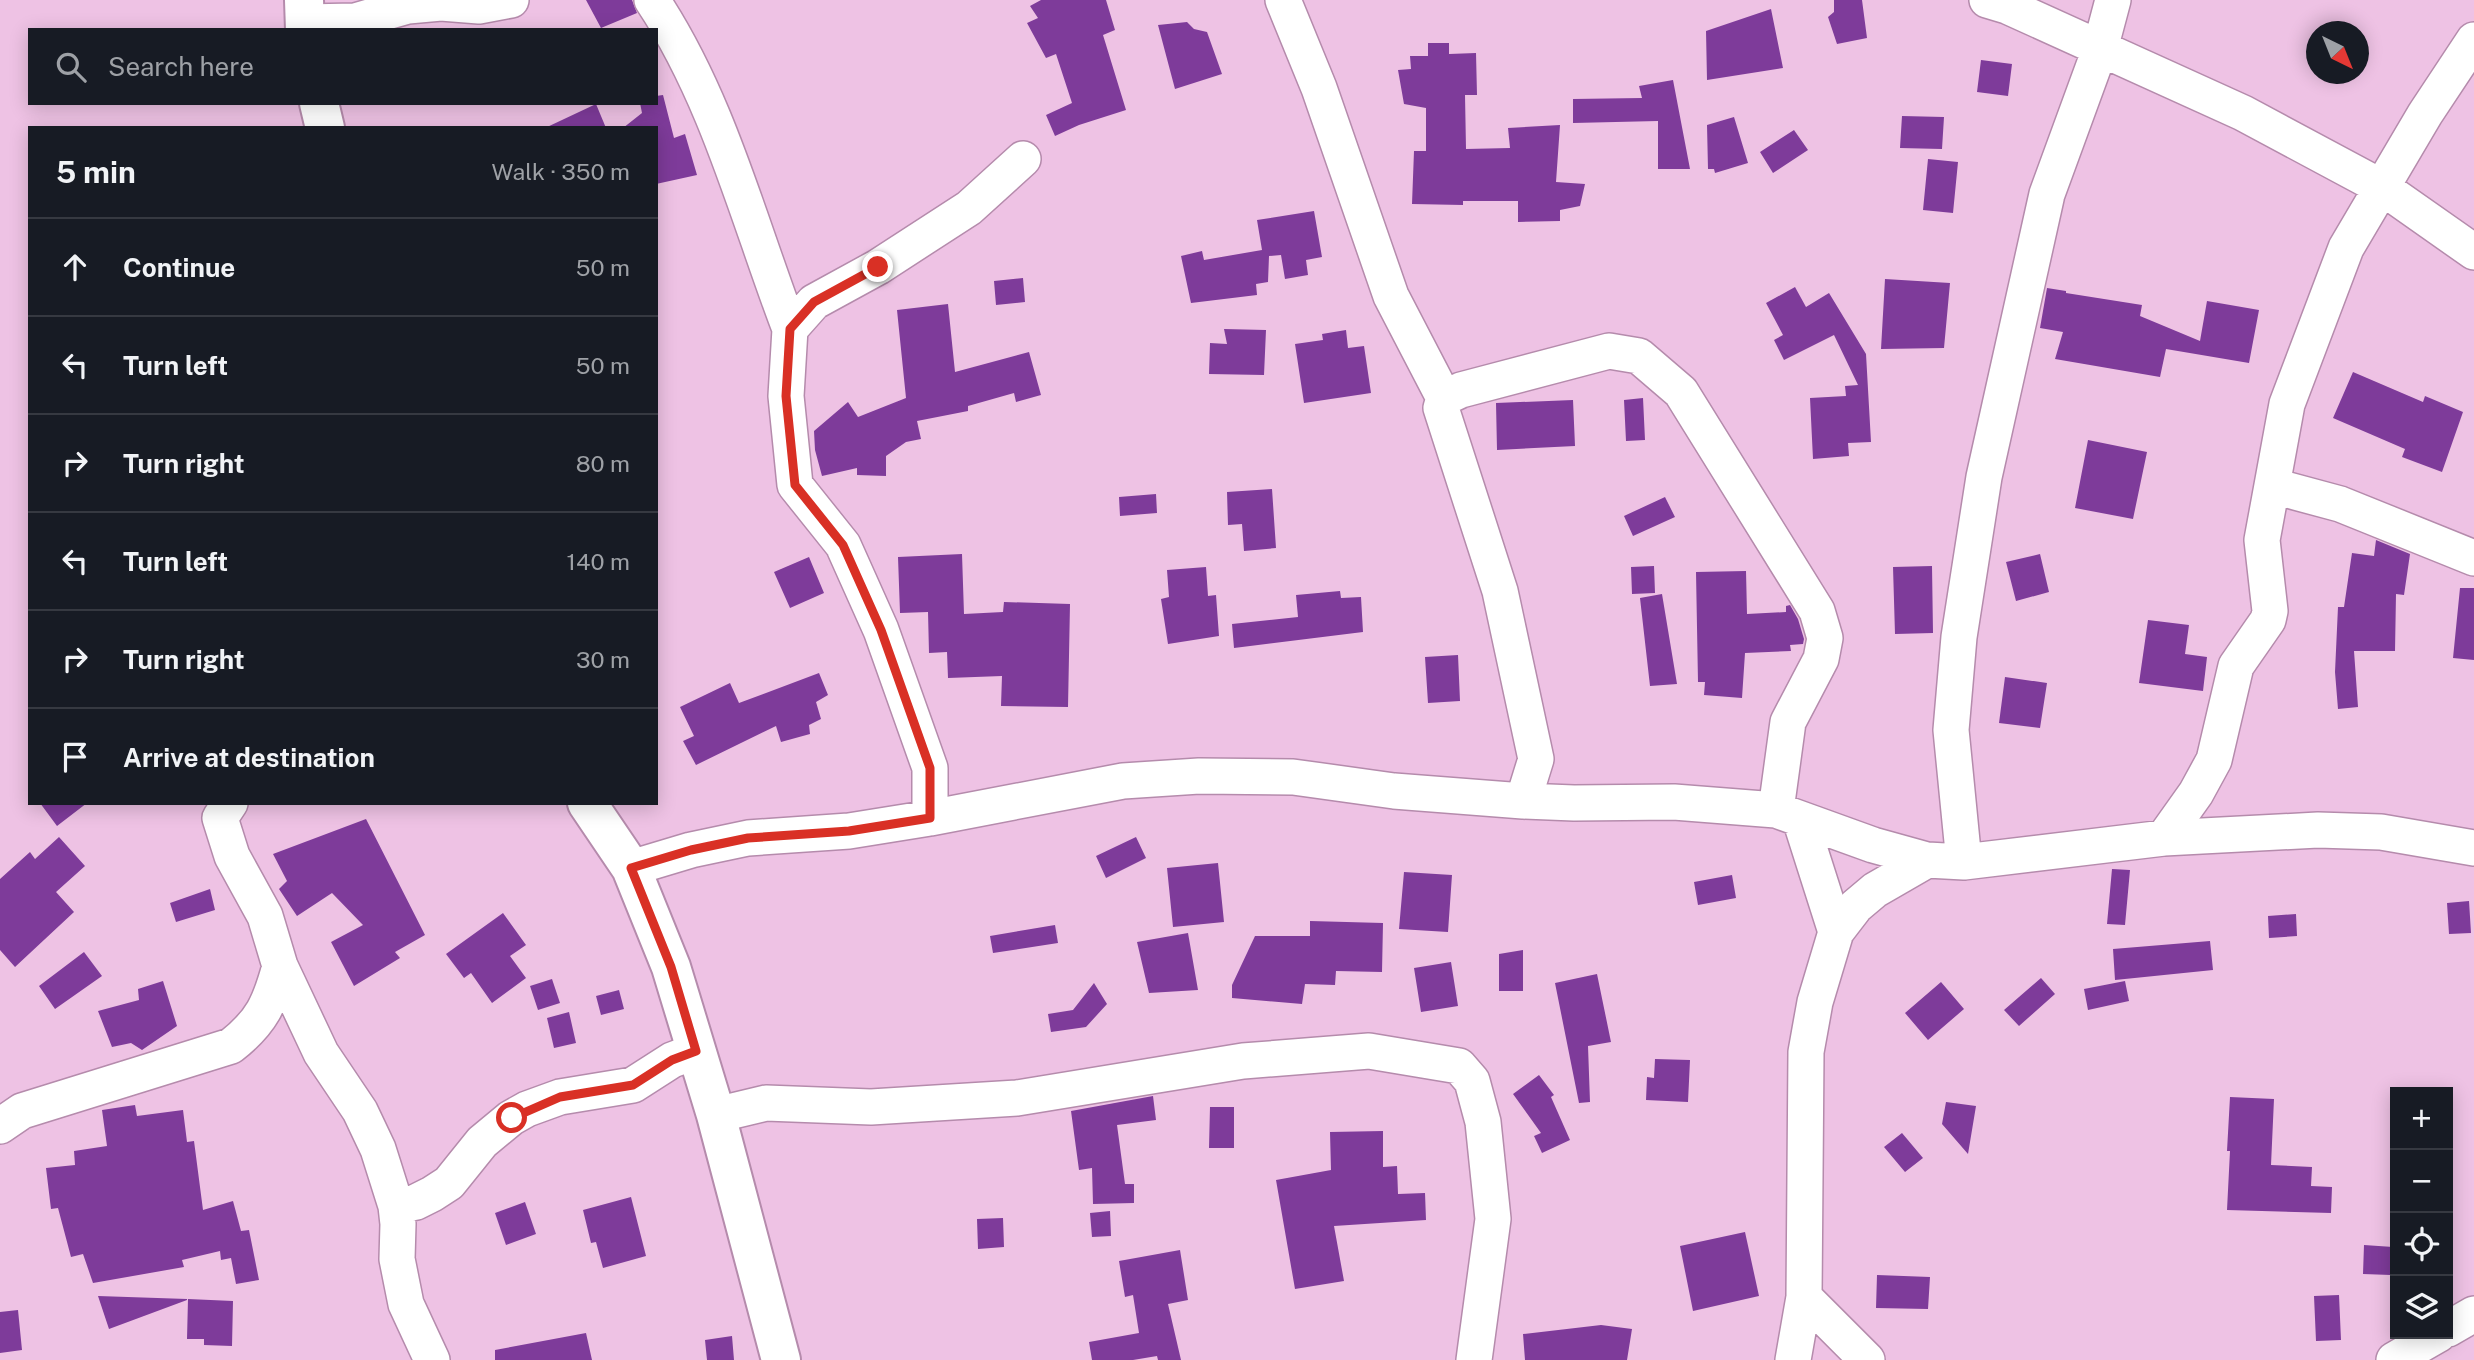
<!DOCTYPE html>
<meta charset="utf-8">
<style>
:root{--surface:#171b24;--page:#20242c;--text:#f1f3f6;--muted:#9ea1a6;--line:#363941}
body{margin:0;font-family:"Public Sans",sans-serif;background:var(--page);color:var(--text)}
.controls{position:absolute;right:21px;bottom:21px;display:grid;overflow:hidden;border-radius:0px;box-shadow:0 4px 18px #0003}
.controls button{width:63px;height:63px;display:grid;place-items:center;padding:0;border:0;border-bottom:2px solid var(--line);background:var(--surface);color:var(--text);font:35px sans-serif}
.compass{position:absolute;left:2306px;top:21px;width:63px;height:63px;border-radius:50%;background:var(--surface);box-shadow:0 4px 18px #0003;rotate:137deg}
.stop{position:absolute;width:21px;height:21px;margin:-16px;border:5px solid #d93025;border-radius:50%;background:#fff}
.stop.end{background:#d93025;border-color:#fff;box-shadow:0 2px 7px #0008}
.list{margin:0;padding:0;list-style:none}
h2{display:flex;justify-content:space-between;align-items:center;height:91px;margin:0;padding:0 28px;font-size:30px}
h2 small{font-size:23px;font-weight:400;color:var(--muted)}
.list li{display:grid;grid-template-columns:46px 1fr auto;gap:21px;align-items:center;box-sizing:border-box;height:98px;padding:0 28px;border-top:2px solid var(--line)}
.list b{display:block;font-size:26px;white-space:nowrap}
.list em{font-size:23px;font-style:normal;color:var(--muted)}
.icon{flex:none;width:38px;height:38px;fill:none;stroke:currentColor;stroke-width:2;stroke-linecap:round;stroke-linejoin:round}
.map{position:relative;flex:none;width:2474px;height:1360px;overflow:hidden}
.search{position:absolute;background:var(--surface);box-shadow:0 4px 18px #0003;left:28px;top:28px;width:630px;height:77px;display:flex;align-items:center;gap:18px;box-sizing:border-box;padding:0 24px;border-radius:0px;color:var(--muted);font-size:26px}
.panel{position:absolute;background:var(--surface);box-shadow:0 4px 18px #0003;left:28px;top:126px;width:630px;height:679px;border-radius:0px}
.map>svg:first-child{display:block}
</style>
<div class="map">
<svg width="2474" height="1360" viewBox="0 0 2474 1360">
<rect width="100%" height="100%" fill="#eec2e4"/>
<!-- building -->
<path fill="#7e3b9a" d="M586 0H632L637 13 601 28Z
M1041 0H1106L1115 30 1103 35 1126 110 1079 125 1055 136 1046 115 1072 103 1056 54 1046 58 1027 23 1038 18 1030 6Z
M1834 0H1862L1867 38 1837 44 1828 17 1834 12Z
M1771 9 1783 68 1707 80 1706 31Z
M1187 22 1194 29 1207 32 1222 74 1175 89 1158 25Z
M1428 43H1449V54L1476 53 1477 95H1465L1466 149 1510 148 1508 128 1560 125 1556 182 1585 184 1580 206 1560 210V221L1518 222V201H1463V205L1412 204 1414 151H1426V108L1404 104 1398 70 1411 69 1410 56H1428Z
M1981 60 2012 64 2008 96 1977 92Z
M1673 80 1690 169H1658V121L1573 123V99L1642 98 1639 86Z
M663 95 674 138 685 134 697 175 656 184V128H623L642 113 640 103H656V96Z
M596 104 606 128H545Z
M1902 116 1944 117 1942 149 1900 148Z
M1734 117 1748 163 1715 173 1714 169H1708L1707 125Z
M1794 130 1808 150 1773 173 1760 152Z
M1928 159 1958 162 1953 213 1923 210Z
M1314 211 1322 257 1306 260 1308 275 1285 279 1281 255 1269 256 1268 282 1256 284 1257 295 1191 303 1181 256 1202 251 1204 260 1262 250 1257 220Z
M1023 278 1025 302 996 305 994 281Z
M1885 279 1950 283 1944 348 1881 349Z
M1795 287 1806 307 1829 293 1866 354 1871 442 1848 443 1849 456 1813 459 1810 398 1846 396 1845 386 1858 385 1834 335 1784 360 1774 340 1783 335 1766 303Z
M2047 288 2066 291V293L2142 305 2140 316 2200 341 2207 301 2259 310 2249 363 2166 349 2160 377 2055 359 2063 332 2040 328Z
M948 304 955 372 1029 352 1041 395 1016 402 1014 393 968 406V411L917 421 921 439 906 442 886 456V476L857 475V468L822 476 815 450 814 431 848 402 858 417 906 398 897 310Z
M1224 329 1266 330 1264 375 1209 374 1210 343 1227 344Z
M1346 330 1348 348 1364 346 1371 393 1304 403 1295 344 1323 340 1322 334Z
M2353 372 2423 402 2425 396 2463 412 2442 472 2402 457 2405 449 2333 418Z
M1643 398 1645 440 1626 441 1624 400Z
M1573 400 1575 446 1497 450 1496 403Z
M2088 440 2147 452 2133 519 2075 508Z
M1272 489 1276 548 1244 551 1242 524 1228 525 1227 492Z
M1156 494 1157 513 1120 516 1119 497Z
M1665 497 1675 517 1633 536 1624 516Z
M2376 540 2410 554 2404 595 2396 594 2395 651H2354L2358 707 2338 709 2335 672 2338 607H2344L2352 553 2374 556Z
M962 554 964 614 1003 612 1004 602 1070 604 1068 707 1001 706 1002 676 948 678 947 652 929 653 928 612 900 613 898 557Z
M2040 554 2049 592 2016 601 2006 562Z
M809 557 824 593 790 608 774 572Z
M1654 566 1655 593 1632 594 1631 567Z
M1932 566 1933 633 1895 634 1893 567Z
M1206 567 1208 596 1216 595 1219 636 1168 644 1161 599 1169 597 1167 570Z
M1746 571 1747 614 1786 612V606L1790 605 1798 619 1804 639 1803 644 1790 645 1791 651 1745 653 1742 698 1704 695 1705 682H1698L1696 572Z
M2460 588H2474V660L2453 658Z
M1340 591 1341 598 1361 597 1363 632 1234 648 1232 624 1298 617 1296 595Z
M1662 594 1677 684 1650 686 1640 598Z
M2148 620 2189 625 2185 654 2207 657 2203 691 2139 683Z
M1458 655 1460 701 1428 703 1425 657Z
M819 673 828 695 816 702 821 719 809 725 810 734 781 742 776 726 696 765 683 741 694 736 680 707 730 683 739 703Z
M2005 677 2047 683 2040 728 1999 723Z
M40 803H87L57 826Z
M366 819 425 935 395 952 400 958 354 986 331 942 363 925 332 893 297 916 279 889 287 881 273 854Z
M59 837 85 866 56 892 74 912 15 967 0 950V879L30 852 35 859Z
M1136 837 1146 858 1106 878 1096 856Z
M1218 863 1224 922 1173 927 1167 868Z
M2112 869 2130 870 2125 925 2107 924Z
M1404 872 1452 875 1448 932 1399 929Z
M1732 875 1736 898 1698 905 1694 882Z
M210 889 215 910 176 922 170 903Z
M2469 901 2471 933 2449 934 2447 903Z
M503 913 526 945 510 956 526 978 492 1003 471 973 464 978 446 954Z
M2296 914 2297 936 2269 938 2268 916Z
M1310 921 1383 923 1382 972 1336 971 1335 985 1305 984 1302 1004 1232 998V985L1255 936H1310Z
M1055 925 1058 943 993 953 990 936Z
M1188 933 1198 990 1149 993 1137 942Z
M2210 941 2213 970 2115 980 2113 949Z
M1523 950V991H1499V954Z
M84 952 102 976 55 1009 39 986Z
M1451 962 1458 1006 1421 1012 1414 968Z
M1597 974 1611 1042 1588 1046 1590 1102 1579 1103 1555 983Z
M2041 978 2055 994 2019 1026 2004 1010Z
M552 979 560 1003 538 1010 530 986Z
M163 981 177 1026 142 1050 131 1043 112 1047 98 1011 139 1000 138 989Z
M2125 981 2129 1001 2088 1010 2084 989Z
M1941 982 1964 1009 1928 1040 1905 1013Z
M1094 983 1107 1004 1086 1027 1051 1032 1048 1014 1073 1010Z
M619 990 624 1009 601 1015 596 996Z
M569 1012 576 1043 554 1048 547 1018Z
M1655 1059 1690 1060 1688 1102 1646 1100 1647 1077 1654 1078Z
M1539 1075 1554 1095 1551 1097 1570 1140 1542 1153 1534 1136 1541 1133 1513 1094Z
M1153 1096 1156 1120 1117 1125 1125 1184H1134V1203L1093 1204 1092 1168 1079 1170 1071 1111Z
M2230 1097 2274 1099 2271 1165 2312 1167 2311 1186 2332 1187 2331 1213 2227 1210 2230 1151H2227Z
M1946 1102 1976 1106 1968 1154 1942 1124Z
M135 1105 137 1116 183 1110 187 1142 194 1141 203 1210 233 1201 241 1231 249 1230 259 1280 236 1284 231 1258 221 1260 220 1251 182 1260 184 1267 93 1283 83 1254 71 1257 58 1208 51 1209 46 1168 75 1165 74 1151 107 1146 102 1110Z
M1210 1107H1234V1148H1209Z
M1383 1131V1167L1397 1166 1398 1194 1425 1193 1426 1220 1334 1226 1344 1281 1295 1289 1276 1180 1331 1170 1330 1132Z
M1902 1133 1923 1158 1905 1172 1884 1147Z
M631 1197 646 1256 603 1268 596 1242 591 1243 583 1210Z
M525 1202 536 1234 506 1245 495 1213Z
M1110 1211 1111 1236 1092 1237 1090 1213Z
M1003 1218 1004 1247 978 1249 977 1219Z
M1745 1232 1759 1296 1693 1311 1680 1246Z
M2364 1245 2393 1247 2391 1275 2363 1274Z
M1180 1250 1188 1300 1168 1304 1181 1360H1158L1157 1356 1133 1360H1092L1089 1342 1139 1333 1133 1295 1125 1297 1119 1261Z
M1877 1275 1930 1277 1928 1309 1876 1308Z
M2339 1295 2341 1340 2316 1341 2314 1296Z
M98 1296 187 1299V1300L109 1329Z
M188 1299 233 1301 232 1346 204 1345V1339H187Z
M18 1310 22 1350 0 1353V1312Z
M1601 1325 1632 1329 1627 1360H1525L1523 1334Z
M586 1333 592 1360H495V1350Z
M732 1336 734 1360H707L705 1340Z"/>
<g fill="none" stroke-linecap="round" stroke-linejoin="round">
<defs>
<path id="minor" d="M652 0C718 99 748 219 790 329
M1283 0 1319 88 1391 296 1444 398
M1987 0 2007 6 2243 113 2383 188 2474 252
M305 22 355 21 408 6 441 3 479 6 511 0
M2273 486 2340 504 2474 558
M1523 801 1536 759 1500 591 1441 408 1444 398 1461 390 1609 351 1639 356 1681 392 1817 611 1825 638 1821 659 1788 722 1776 810
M230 803 220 818 232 856 265 916 280 966 321 1053 360 1111 378 1149 396 1206 398 1224 397 1259 406 1304 432 1360
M930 818V768L881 630 843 545 795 485 786 396 790 329 814 302 878 267 969 208 1023 159
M1800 819 1836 932
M2164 838 2196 793 2214 760 2236 666 2268 620 2270 611 2262 540 2287 404 2346 248 2425 114 2474 40
M1964 862 1951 730 1959 637 1984 477 2047 194 2100 49 2113 0
M631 868 691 850 748 838 849 831 930 818 1123 781 1199 776 1293 777 1394 791 1523 801 1574 803 1674 802 1776 810 1873 845 1927 860 1964 862 2164 838 2318 830 2381 832 2474 848
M716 1115 766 1103 871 1107 1017 1098 1243 1061 1369 1051 1459 1066 1472 1081 1483 1122 1493 1219 1474 1360
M0 1126 22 1111 231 1046C262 1022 270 1003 280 966
M396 1206 416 1202 432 1194 449 1183 482 1142 511 1118 527 1109 560 1097 633 1085 672 1060 696 1051
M1804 1297 1867 1360
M2448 1329 2474 1314
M1793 1360 1804 1297 1806 1052 1815 1002 1836 932 1856 906 1875 890 1927 860
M2394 1360 2439 1334"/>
<path id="major" d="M304 0 305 30
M319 103 325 128
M587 803 631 868 671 967 716 1115 781 1360"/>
</defs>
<!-- minor casing -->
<use href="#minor" stroke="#b58bac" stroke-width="38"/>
<!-- major casing -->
<use href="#major" stroke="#b58bac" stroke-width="42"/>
<!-- minor -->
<use href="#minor" stroke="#fff" stroke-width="35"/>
<!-- major -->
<use href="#major" stroke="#fff" stroke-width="38"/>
</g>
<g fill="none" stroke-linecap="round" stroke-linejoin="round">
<!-- route -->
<path stroke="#d93025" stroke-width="9" d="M512 1118 560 1097 633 1085 672 1060 696 1051 671 967 631 868 691 850 748 838 849 831 930 818V768L881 630 843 545 795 485 786 396 790 329 814 302 878 267"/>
</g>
</svg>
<div class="controls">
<button>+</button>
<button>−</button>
<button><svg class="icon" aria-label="locate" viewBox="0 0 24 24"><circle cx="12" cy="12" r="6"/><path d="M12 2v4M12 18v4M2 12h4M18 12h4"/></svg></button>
<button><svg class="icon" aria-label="layers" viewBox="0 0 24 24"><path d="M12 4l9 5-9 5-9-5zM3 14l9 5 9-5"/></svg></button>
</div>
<svg class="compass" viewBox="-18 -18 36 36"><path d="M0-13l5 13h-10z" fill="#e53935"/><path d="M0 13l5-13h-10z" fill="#9ea1a6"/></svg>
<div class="stop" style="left:512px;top:1118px"></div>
<div class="stop end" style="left:878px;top:267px"></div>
<div class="search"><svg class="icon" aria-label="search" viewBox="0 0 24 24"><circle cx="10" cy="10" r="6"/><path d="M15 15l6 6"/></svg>Search here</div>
<section class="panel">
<h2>5 min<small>Walk · 350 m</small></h2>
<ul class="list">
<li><svg class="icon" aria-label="ahead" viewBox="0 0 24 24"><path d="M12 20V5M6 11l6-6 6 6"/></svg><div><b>Continue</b></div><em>50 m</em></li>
<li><svg class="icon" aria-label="left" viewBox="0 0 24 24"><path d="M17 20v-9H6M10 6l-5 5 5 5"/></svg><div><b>Turn left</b></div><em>50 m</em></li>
<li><svg class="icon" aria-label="right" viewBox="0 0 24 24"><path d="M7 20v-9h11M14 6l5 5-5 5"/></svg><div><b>Turn right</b></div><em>80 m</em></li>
<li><svg class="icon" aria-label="left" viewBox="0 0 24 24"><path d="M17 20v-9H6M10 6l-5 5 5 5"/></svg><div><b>Turn left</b></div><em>140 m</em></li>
<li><svg class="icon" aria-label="right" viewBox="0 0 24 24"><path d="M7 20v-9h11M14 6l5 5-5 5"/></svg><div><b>Turn right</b></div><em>30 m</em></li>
<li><svg class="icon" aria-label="arrive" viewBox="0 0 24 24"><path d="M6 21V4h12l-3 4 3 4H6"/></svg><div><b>Arrive at destination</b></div></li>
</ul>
</section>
</div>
